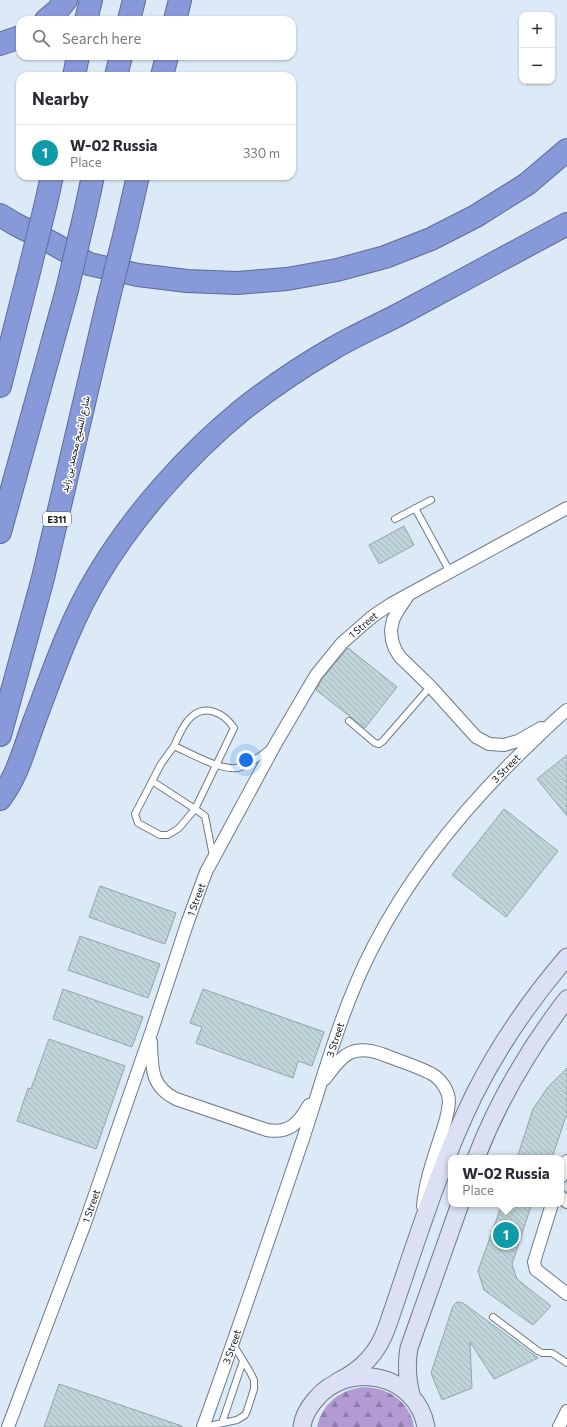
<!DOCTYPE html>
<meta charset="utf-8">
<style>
:root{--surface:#fff;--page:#f7f7f7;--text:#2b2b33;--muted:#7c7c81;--line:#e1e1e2;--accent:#111827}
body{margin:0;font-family:Commissioner,Vazirmatn,sans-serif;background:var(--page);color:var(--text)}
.controls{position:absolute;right:12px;top:12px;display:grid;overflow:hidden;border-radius:8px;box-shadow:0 1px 3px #0004}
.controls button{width:36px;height:36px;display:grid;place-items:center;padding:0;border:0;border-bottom:1px solid var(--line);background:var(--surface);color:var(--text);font:20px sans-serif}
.you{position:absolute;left:246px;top:760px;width:14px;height:14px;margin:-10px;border:3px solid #fff;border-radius:50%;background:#1a73e8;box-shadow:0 0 0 6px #1a73e833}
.badge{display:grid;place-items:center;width:26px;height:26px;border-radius:50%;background:var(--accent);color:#fff;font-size:13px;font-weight:700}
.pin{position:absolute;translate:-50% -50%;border:2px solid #fff;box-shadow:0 1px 4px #0006}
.popup{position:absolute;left:448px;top:1155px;width:116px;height:52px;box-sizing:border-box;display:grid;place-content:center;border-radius:8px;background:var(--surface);filter:drop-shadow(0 1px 3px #0005);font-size:13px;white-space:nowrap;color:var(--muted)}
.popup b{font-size:15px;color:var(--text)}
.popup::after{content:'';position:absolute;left:50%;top:100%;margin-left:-8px;border:8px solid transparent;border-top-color:var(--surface)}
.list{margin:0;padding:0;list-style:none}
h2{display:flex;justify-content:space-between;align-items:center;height:52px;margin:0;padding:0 16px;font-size:17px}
h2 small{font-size:13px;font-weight:400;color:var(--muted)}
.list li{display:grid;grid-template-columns:26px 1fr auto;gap:12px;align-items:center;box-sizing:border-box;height:56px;padding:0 16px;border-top:1px solid var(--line)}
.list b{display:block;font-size:15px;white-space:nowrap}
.list p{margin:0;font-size:13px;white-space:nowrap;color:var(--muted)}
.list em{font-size:13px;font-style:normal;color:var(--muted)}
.icon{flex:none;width:22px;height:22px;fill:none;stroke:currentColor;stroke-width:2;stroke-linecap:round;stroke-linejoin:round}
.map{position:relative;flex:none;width:567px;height:1427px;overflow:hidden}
.search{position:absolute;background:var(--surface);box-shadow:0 1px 3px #0004;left:16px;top:16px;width:280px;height:44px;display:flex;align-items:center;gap:10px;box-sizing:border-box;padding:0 14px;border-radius:12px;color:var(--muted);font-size:15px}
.panel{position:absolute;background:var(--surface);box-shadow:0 1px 3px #0004;left:16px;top:72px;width:280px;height:108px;border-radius:12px}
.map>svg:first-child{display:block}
</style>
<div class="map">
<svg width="567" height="1427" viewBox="0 0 567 1427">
<defs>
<pattern id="forest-firs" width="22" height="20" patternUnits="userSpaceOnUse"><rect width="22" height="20" fill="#b29ad2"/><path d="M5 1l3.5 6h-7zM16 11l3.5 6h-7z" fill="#8f7caa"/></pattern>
<pattern id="building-back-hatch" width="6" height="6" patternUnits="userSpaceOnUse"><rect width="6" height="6" fill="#c0d5d9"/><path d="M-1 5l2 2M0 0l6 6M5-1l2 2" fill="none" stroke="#a4b6ba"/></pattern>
</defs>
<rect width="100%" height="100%" fill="#dbeaf6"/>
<!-- forest -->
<path fill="url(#forest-firs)" d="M363 1387C387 1387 410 1401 414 1427H317C322 1404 339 1390 363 1387Z"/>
<!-- building -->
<path fill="url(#building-back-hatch)" stroke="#91a5a9" d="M404 526 414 545 379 564 369 545Z
M348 648 397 687 365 728 316 690 322 679Z
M567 755V816L537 779Z
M504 809 558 851 506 917 452 875Z
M100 886 176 913 165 944 89 917Z
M80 936 160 964 148 998 68 970Z
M63 989 143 1017 132 1047 53 1019Z
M203 989 324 1032 312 1066 298 1061 293 1078 196 1043 202 1027 190 1023Z
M49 1039 125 1066 96 1149 17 1121 28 1088 31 1089Z
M567 1068V1116L565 1119 552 1158H517L533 1109 548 1087Z
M502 1204H525L531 1206 512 1264 517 1279 551 1306 533 1325 484 1290 478 1271Z
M457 1302 463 1303 538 1358 494 1379 470 1342 472 1388 442 1400 431 1373 453 1306Z
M59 1384 182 1426V1427H44Z"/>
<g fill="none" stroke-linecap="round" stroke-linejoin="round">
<defs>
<path id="lane" d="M415 508 450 572
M395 519 431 500
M349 721 375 743 379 744 383 741 430 687
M152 781 195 809 234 728C224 713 205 703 190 718 183 725 178 737 174 746
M213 856 205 816 195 809 179 828 168 835H160L138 823 135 814 161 764 174 746C190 753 219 770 236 768 245 768 262 755 269 749
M493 1317 538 1351 542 1353H552L567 1363
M222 1423 243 1361
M204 1427 237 1420 245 1415 247 1411 254 1389V1380L250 1372 233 1344"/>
<g id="street">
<path d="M407 597 397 612 393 620 391 630 392 640 395 649 400 657 430 686 476 737 489 744 504 745 518 741 541 728"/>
<path d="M151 1042C152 1067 150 1086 176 1099L267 1130C289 1134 299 1123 309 1105"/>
<path d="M325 1079C342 1056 351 1043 382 1054 396 1060 424 1068 435 1076 443 1082 449 1092 449 1102 448 1114 444 1127 440 1138 433 1160 425 1182 423 1206"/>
<path d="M561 1177 567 1161"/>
<path d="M561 1197 567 1202"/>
<path d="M552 1204 534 1262 536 1270 539 1272 567 1294"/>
<path id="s1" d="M8 1427 84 1226 151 1033 188 921 206 872 276 743 316 675 342 643 373 616 391 604 567 508"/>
<path id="s2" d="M203 1427C238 1330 271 1233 304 1136 325 1072 342 1007 373 947 412 871 464 808 525 749 539 736 552 722 567 710"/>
<path d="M559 1427 567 1411"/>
</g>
<path id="secondary" d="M476 1158C498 1101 530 1047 567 999
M337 1382C362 1370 378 1353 387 1327 414 1249 438 1169 474 1095 499 1045 531 999 567 957
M412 1398C407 1381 406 1365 409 1348L460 1204
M302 1427C303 1417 309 1407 315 1400 348 1359 417 1374 426 1427"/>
<path id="highway" d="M46 20 57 11 66 0
M86 20 91 0
M129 20 134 0
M175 20 180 0
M0 44 20 37
M74 76 78 56
M116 76 121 56
M162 76 167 56
M46 203 52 176
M85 213 93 176
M0 215 15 224 54 244 89 264 138 275 187 281 237 283 287 279 337 270 385 257 431 239 476 216 527 184 567 150
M127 224 138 176
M0 386 27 280
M0 532 67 290
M0 735 43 578 108 301
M0 799C18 775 24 749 34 722 53 672 70 621 98 575 133 516 188 454 242 410 270 388 301 367 332 349 354 336 377 326 400 314 456 284 511 254 567 224"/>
</defs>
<!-- lane casing -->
<use href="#lane" stroke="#6d7a85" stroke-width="8"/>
<!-- street casing -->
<use href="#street" stroke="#6d7a85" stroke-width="14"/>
<!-- secondary casing -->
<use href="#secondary" stroke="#6d7a85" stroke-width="19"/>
<!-- highway casing -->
<use href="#highway" stroke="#5e6b96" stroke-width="24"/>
<!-- lane -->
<use href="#lane" stroke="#fff" stroke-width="6"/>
<!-- street -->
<use href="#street" stroke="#fff" stroke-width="12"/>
<!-- secondary -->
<use href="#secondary" stroke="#dbe0f4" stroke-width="17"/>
<!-- highway -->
<use href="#highway" stroke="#8899da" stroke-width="22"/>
<defs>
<path id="highway-bridge" d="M27 280 46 203
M67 290 85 213
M108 301 127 224"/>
</defs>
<!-- highway-bridge casing -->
<use href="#highway-bridge" stroke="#5e6b96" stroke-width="24" stroke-linecap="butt"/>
<!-- highway-bridge -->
<use href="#highway-bridge" stroke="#8899da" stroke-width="22"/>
</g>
<g text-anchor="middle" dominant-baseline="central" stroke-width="3" stroke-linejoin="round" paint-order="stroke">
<!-- shield labels -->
<rect fill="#fff" stroke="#585b5e" stroke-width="1" x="43" y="512" width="28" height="14" rx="3"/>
<g font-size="9" font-weight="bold" fill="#101519">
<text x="57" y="519">E311</text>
</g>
<!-- street labels -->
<g font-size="10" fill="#101519" stroke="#fff">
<text transform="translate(75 444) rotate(-77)">شارع الشيخ محمد بن زايد</text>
<text stroke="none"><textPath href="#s1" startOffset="884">1 Street</textPath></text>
<text stroke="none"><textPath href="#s2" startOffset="733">3 Street</textPath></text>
<text stroke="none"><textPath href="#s1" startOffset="560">1 Street</textPath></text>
<text stroke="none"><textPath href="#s2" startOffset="409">3 Street</textPath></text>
<text stroke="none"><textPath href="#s1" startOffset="236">1 Street</textPath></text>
<text stroke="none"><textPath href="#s2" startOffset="85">3 Street</textPath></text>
</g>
</g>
</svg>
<div class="controls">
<button>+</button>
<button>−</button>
</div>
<div class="you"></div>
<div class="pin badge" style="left:506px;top:1235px;background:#0f9aa8">1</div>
<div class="popup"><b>W-02 Russia</b>Place</div>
<div class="search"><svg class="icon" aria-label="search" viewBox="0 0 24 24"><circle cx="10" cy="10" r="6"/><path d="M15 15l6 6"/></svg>Search here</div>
<section class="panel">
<h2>Nearby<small></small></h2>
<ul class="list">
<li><span class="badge" style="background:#0f9aa8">1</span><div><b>W-02 Russia</b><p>Place</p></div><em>330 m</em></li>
</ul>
</section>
</div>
